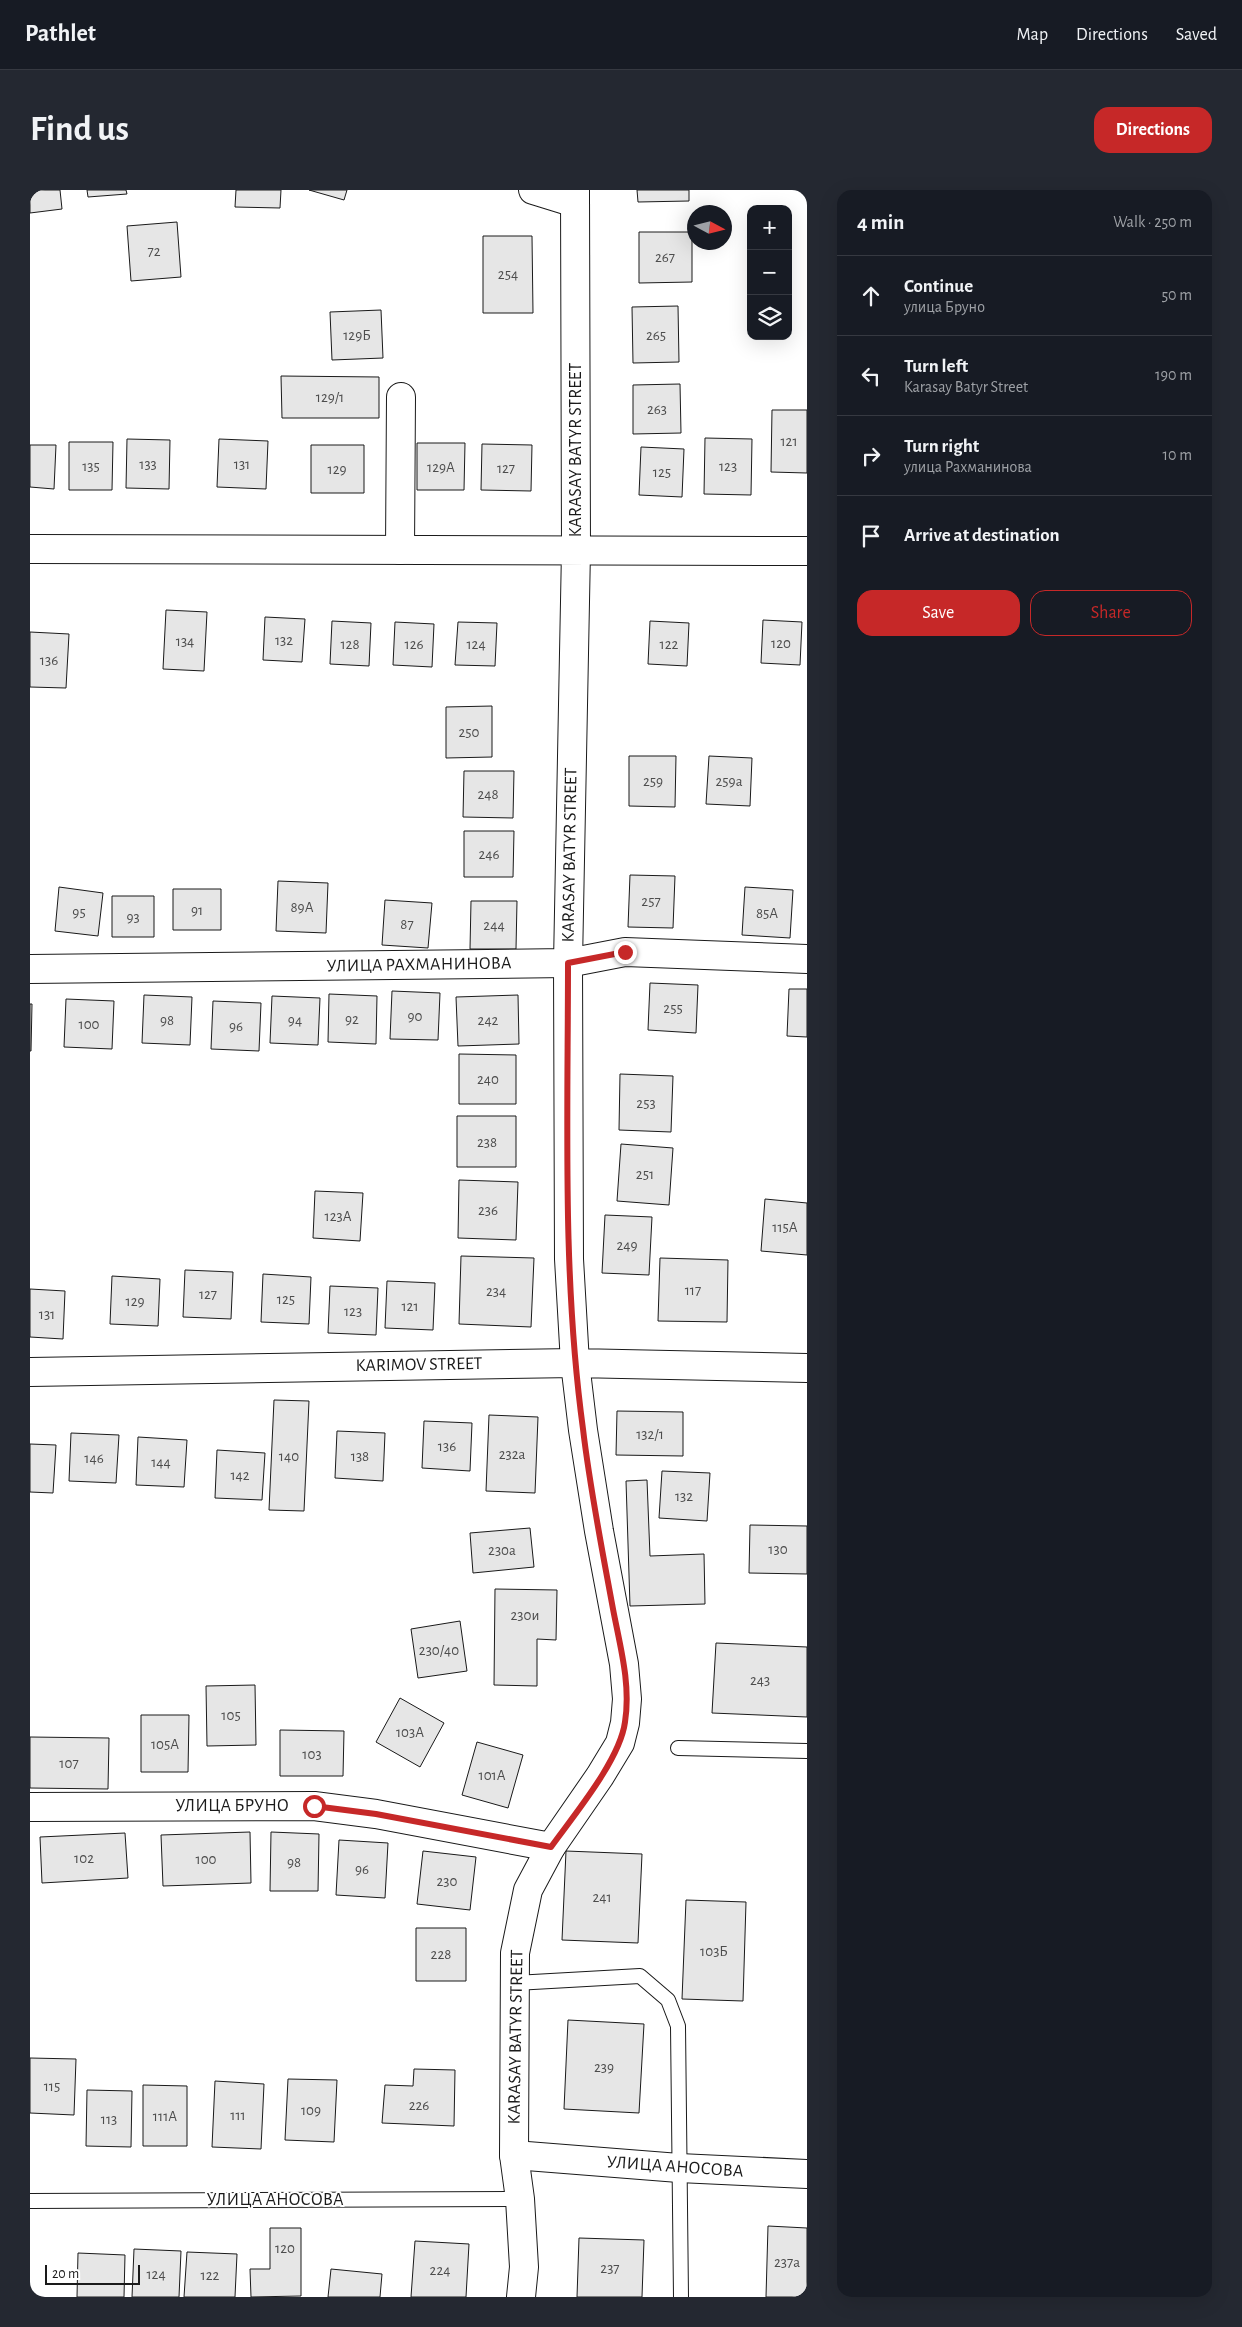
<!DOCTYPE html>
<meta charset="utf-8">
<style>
:root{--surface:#171b24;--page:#242831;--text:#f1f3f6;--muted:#9ea1a6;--line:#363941;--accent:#c62828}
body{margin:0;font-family:"Alegreya Sans",sans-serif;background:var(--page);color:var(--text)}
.controls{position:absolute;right:15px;top:15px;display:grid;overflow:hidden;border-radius:10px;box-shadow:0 5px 20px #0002}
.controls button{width:45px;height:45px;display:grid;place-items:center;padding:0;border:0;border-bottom:1px solid var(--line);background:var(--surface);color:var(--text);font:25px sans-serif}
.compass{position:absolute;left:657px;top:15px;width:45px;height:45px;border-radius:50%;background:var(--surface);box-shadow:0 5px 20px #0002;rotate:97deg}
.scale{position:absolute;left:15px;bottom:12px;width:95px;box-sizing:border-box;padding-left:5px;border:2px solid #1a1a1a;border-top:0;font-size:14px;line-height:18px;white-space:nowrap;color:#1a1a1a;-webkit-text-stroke:4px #fff;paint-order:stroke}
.stop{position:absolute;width:15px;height:15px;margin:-11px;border:4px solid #c62828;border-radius:50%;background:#fff}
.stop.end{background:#c62828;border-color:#fff;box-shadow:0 1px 5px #0008}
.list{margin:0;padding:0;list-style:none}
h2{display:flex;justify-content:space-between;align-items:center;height:65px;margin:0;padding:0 20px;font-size:21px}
h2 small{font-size:16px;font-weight:400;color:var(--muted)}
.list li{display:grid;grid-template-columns:32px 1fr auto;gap:15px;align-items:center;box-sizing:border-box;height:80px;padding:0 20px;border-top:1px solid var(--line)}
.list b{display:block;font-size:19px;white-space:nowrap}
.list p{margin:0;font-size:16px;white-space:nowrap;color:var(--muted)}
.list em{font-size:16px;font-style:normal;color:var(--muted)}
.actions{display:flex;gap:10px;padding:15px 20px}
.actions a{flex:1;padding:11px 0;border:1px solid var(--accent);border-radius:15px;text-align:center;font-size:18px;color:var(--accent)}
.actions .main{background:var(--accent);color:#fff}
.icon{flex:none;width:28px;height:28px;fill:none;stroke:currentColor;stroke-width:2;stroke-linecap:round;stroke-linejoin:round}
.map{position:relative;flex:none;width:777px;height:2107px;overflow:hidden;border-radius:15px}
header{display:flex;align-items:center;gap:30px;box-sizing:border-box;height:70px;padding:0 25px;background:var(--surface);border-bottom:1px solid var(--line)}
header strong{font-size:24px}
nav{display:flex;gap:28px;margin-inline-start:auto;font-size:18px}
.intro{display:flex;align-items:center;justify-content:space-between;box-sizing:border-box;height:120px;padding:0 30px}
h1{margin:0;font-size:35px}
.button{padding:12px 22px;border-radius:15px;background:var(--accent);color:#fff;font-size:18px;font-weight:700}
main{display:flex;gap:30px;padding:0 30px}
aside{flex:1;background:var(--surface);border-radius:15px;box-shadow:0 5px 20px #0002}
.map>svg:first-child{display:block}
</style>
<header>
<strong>Pathlet</strong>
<nav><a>Map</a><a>Directions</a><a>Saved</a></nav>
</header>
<div class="intro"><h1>Find us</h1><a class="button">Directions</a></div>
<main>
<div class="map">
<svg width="777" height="2107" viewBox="0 0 777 2107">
<rect width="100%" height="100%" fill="#fff"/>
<!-- building -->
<path fill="#e6e6e6" stroke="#1a1a1a" d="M0 0H30L32 19 0 23Z
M57 0H96L97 4 58 7Z
M206 0H251L250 18 205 17Z
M279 0H317L314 10Z
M607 0H659V11L608 12Z
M147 32 151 87 101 91 97 36Z
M609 42H662V92L609 93Z
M453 46H502L503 123H453Z
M648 116 649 172 603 173 602 117Z
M351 120 353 168 302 170 300 122Z
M251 186 349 187V228H252Z
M650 194 651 243 603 244V195Z
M742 220H777V283L741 282Z
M675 248 722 249 721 305 674 304Z
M97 249 140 250 139 299 96 298Z
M189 249 238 251 236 299 187 297Z
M39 252H83L82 300H39Z
M387 253H435L434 300H387Z
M452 254 502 255 501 301 451 300Z
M0 255H26L24 299 0 297Z
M281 255H334V303H281Z
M611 257 654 259 652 307 609 305Z
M136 420 177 422 174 481 133 479Z
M235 427 275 429 272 472 233 470Z
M733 430 772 432 770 475 731 473Z
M302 431 341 433 339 476 300 474Z
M620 431 659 433 657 476 618 474Z
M365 432 404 434 402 477 363 475Z
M428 432 467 433 465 476 425 475Z
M0 442 39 444 36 498 0 497Z
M462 516V567L416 568V517Z
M599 566H646L645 617 599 616Z
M679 566 722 568 720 616 676 614Z
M434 581H484L483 628 433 627Z
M434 641H484L483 687H434Z
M600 685 645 686 643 738 598 737Z
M248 691 298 693 296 743 246 741Z
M29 697 73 703 68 746 25 741Z
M715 697 763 700 760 748 712 745Z
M143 699H191V740H143Z
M82 706H124V747H82Z
M355 710 402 713 398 758 352 755Z
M441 711H487L486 759H440Z
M620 793 668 795 666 843 618 840Z
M759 799H777V847L757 846Z
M362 801 410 803 408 850 360 849Z
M299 804 347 806 346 854 298 852Z
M114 805 162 807 160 855 112 853Z
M488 805 489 854 428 856 426 807Z
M242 806 290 808 288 855 240 853Z
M36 809 84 811 82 859 34 857Z
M183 811 231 813 229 861 181 859Z
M0 814H2L1 861H0Z
M429 864 486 865V914H429Z
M590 884 643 886 641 942 589 940Z
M427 926H486V977H427Z
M591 954 643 958 639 1015 587 1011Z
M429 990 488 992 486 1050 428 1048Z
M285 1001 333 1003 330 1051 283 1048Z
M735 1009 777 1013V1065L731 1061Z
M575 1025 622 1027 619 1085 572 1083Z
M431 1066 504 1068 501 1137 429 1134Z
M630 1068 698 1070 697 1132 628 1131Z
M155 1080 203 1082 201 1129 153 1127Z
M233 1084 281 1087 279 1134 231 1132Z
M82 1086 130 1089 128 1136 80 1134Z
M357 1091 405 1093 403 1140 355 1138Z
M300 1096 348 1098 346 1145 298 1143Z
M0 1099 35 1101 33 1149 0 1147Z
M244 1210 279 1211 274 1321 239 1320Z
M587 1221 653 1222V1266L586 1265Z
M459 1225 508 1227 505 1303 456 1301Z
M394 1231 442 1233 440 1281 392 1278Z
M307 1241 355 1243 353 1291 305 1288Z
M41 1243 89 1245 86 1293 39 1291Z
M108 1247 157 1250 154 1297 106 1295Z
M0 1254 26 1255 23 1303 0 1302Z
M187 1260 235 1263 232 1310 185 1308Z
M632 1281 680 1283 677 1331 629 1328Z
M617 1290 620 1366 674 1364 675 1414 600 1416 596 1291Z
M720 1335 777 1336V1384L719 1383Z
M500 1338 504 1377 443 1383 440 1343Z
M465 1399 527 1400 526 1450 507 1449V1496L464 1495Z
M430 1431 437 1481 388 1488 381 1439Z
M686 1453 777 1457V1527L682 1523Z
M225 1495 226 1555 177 1556 176 1496Z
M370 1508 414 1533 390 1577 346 1552Z
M111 1525H159L158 1582H111Z
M250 1540 314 1541 313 1586H250Z
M0 1547 79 1548 78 1599 0 1598Z
M447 1552 493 1565 478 1618 432 1605Z
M220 1642 221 1693 133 1696 131 1645Z
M241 1642 289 1644 288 1701H240Z
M95 1643 98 1688 12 1693 10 1647Z
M309 1650 358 1653 355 1708 306 1705Z
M393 1661 446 1667 440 1720 387 1714Z
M536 1661 612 1664 608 1753 532 1750Z
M656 1710 716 1712 713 1811 652 1809Z
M386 1738H436V1791H386Z
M538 1830 614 1834 609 1923 534 1919Z
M0 1868 46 1869 44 1925 0 1923Z
M384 1879 425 1880 424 1936 352 1933 355 1895 383 1896Z
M258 1889 307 1890 304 1952 255 1950Z
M185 1891 234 1894 231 1959 182 1957Z
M113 1895 157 1896V1956H113Z
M57 1900 102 1901 101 1957 56 1956Z
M738 2036 777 2038V2107H736Z
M240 2038H271V2106L221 2107 220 2079H240Z
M549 2048 614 2050 612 2107H547Z
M385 2051 439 2054 436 2107H381Z
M104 2059 151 2061 149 2107H102Z
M157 2062 207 2064 205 2107H154Z
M48 2063 95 2065 94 2107H47Z
M301 2079 352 2084 350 2107H298Z"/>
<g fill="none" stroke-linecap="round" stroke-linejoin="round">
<defs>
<path id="lane" d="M648 1558 777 1561
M485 1793 610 1786 638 1810 648 1836 651 2107
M0 2011 490 2009"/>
<path id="street" d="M503 0 545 13
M370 360 371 207
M0 779 538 773 595 762 777 769
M0 1617 284 1616 346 1624 521 1657
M484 1965 649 1978 777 1984"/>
<path id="secondary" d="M0 359 777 361
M0 1182 545 1173 777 1178
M491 2107 494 2077 490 2009 484 1965 485 1763 498 1700 521 1657 570 1586 590 1553 595 1533 597 1509 594 1474 569 1341 553 1240 545 1173 539 1069 538 773 546 360 545 0"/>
</defs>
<!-- lane casing -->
<use href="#lane" stroke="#1a1a1a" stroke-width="16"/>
<!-- street casing -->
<use href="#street" stroke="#1a1a1a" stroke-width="30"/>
<!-- secondary casing -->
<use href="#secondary" stroke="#1a1a1a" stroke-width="30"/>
<!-- lane -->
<use href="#lane" stroke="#fff" stroke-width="14"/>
<!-- street -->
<use href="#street" stroke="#fff" stroke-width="28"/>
<!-- secondary -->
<use href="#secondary" stroke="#fff" stroke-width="28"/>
</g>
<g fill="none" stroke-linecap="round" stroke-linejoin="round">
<!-- route -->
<path stroke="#c62828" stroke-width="6" d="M284 1616 346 1624 521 1657C544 1625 590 1570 595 1532 601 1494 590 1456 583 1419 572 1359 560 1299 553 1239 532 1085 538 928 538 773L595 762"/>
</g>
<g text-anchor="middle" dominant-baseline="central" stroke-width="4" stroke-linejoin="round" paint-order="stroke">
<!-- number labels -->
<g font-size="15" fill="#4d4d4d">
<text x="124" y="61">72</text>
<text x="635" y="67">267</text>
<text x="478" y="84">254</text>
<text x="327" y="145">129Б</text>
<text x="626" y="145">265</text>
<text x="300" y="207">129/1</text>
<text x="627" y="219">263</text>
<text x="759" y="251">121</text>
<text x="118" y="274">133</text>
<text x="212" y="274">131</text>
<text x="61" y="276">135</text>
<text x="698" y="276">123</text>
<text x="411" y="277">129А</text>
<text x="476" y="278">127</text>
<text x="307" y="279">129</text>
<text x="632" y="282">125</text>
<text x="254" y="450">132</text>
<text x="155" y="451">134</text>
<text x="751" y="453">120</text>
<text x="320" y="454">128</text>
<text x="384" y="454">126</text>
<text x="446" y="454">124</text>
<text x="639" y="454">122</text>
<text x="19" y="470">136</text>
<text x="439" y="542">250</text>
<text x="623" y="591">259</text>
<text x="699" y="591">259а</text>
<text x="458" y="604">248</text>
<text x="459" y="664">246</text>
<text x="621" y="711">257</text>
<text x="272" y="717">89А</text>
<text x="167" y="720">91</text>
<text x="49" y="722">95</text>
<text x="737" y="723">85А</text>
<text x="103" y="727">93</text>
<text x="377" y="734">87</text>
<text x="464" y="735">244</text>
<text x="643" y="818">255</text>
<text x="385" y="826">90</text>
<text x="322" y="829">92</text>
<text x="137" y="830">98</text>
<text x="265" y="830">94</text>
<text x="458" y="830">242</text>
<text x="59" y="834">100</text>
<text x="206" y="836">96</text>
<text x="458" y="889">240</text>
<text x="616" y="913">253</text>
<text x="457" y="952">238</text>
<text x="615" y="984">251</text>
<text x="458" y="1020">236</text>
<text x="308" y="1026">123А</text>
<text x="755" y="1037">115А</text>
<text x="597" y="1055">249</text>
<text x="663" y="1100">117</text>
<text x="466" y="1101">234</text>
<text x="178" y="1104">127</text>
<text x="256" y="1109">125</text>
<text x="105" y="1111">129</text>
<text x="380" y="1116">121</text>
<text x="323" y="1121">123</text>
<text x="17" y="1124">131</text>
<text x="620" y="1244">132/1</text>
<text x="417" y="1256">136</text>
<text x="482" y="1264">232а</text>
<text x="259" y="1266">140</text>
<text x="330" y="1266">138</text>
<text x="64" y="1268">146</text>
<text x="131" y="1272">144</text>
<text x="210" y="1285">142</text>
<text x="654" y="1306">132</text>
<text x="748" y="1359">130</text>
<text x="472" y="1360">230а</text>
<text x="495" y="1425">230и</text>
<text x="409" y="1460">230/40</text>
<text x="730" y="1490">243</text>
<text x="201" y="1525">105</text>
<text x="380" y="1542">103А</text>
<text x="135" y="1554">105А</text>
<text x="282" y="1564">103</text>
<text x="39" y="1573">107</text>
<text x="462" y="1585">101А</text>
<text x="54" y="1668">102</text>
<text x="176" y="1669">100</text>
<text x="264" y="1672">98</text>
<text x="332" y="1679">96</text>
<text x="417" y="1691">230</text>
<text x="572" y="1707">241</text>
<text x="684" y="1761">103Б</text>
<text x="411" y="1764">228</text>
<text x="574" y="1877">239</text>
<text x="22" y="1896">115</text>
<text x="389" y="1915">226</text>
<text x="281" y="1920">109</text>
<text x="208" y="1925">111</text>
<text x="135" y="1926">111А</text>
<text x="79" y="1929">113</text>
<text x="255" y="2058">120</text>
<text x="757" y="2072">237а</text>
<text x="580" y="2078">237</text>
<text x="410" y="2080">224</text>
<text x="126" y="2084">124</text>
<text x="180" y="2085">122</text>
</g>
<!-- street labels -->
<g font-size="18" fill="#1a1a1a" stroke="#fff">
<text transform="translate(546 260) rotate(-90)">KARASAY BATYR STREET</text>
<text transform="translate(540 665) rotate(-89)">KARASAY BATYR STREET</text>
<text transform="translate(389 775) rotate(-1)">УЛИЦА РАХМАНИНОВА</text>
<text transform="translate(389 1175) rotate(-1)">KARIMOV STREET</text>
<text x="202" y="1616">УЛИЦА БРУНО</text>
<text transform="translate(486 1847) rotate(-89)">KARASAY BATYR STREET</text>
<text transform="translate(645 1977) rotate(4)">УЛИЦА АНОСОВА</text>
<text x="245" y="2010">УЛИЦА АНОСОВА</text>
</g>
</g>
</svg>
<div class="controls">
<button>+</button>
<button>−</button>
<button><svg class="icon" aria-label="layers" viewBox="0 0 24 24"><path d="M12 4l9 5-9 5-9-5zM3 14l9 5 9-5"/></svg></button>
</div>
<svg class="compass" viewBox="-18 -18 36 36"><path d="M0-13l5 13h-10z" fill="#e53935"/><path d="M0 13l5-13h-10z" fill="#9ea1a6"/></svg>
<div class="scale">20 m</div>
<div class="stop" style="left:284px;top:1616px"></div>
<div class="stop end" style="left:595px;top:762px"></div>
</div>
<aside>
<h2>4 min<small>Walk · 250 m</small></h2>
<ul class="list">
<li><svg class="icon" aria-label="ahead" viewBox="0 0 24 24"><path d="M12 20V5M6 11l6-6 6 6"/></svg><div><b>Continue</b><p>улица Бруно</p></div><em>50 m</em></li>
<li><svg class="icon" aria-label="left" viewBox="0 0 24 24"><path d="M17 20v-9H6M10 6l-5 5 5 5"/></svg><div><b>Turn left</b><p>Karasay Batyr Street</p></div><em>190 m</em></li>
<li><svg class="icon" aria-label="right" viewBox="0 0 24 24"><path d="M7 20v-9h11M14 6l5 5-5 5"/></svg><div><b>Turn right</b><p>улица Рахманинова</p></div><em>10 m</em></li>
<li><svg class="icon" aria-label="arrive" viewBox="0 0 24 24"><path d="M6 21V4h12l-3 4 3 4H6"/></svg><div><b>Arrive at destination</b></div></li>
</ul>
<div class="actions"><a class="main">Save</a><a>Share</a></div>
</aside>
</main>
